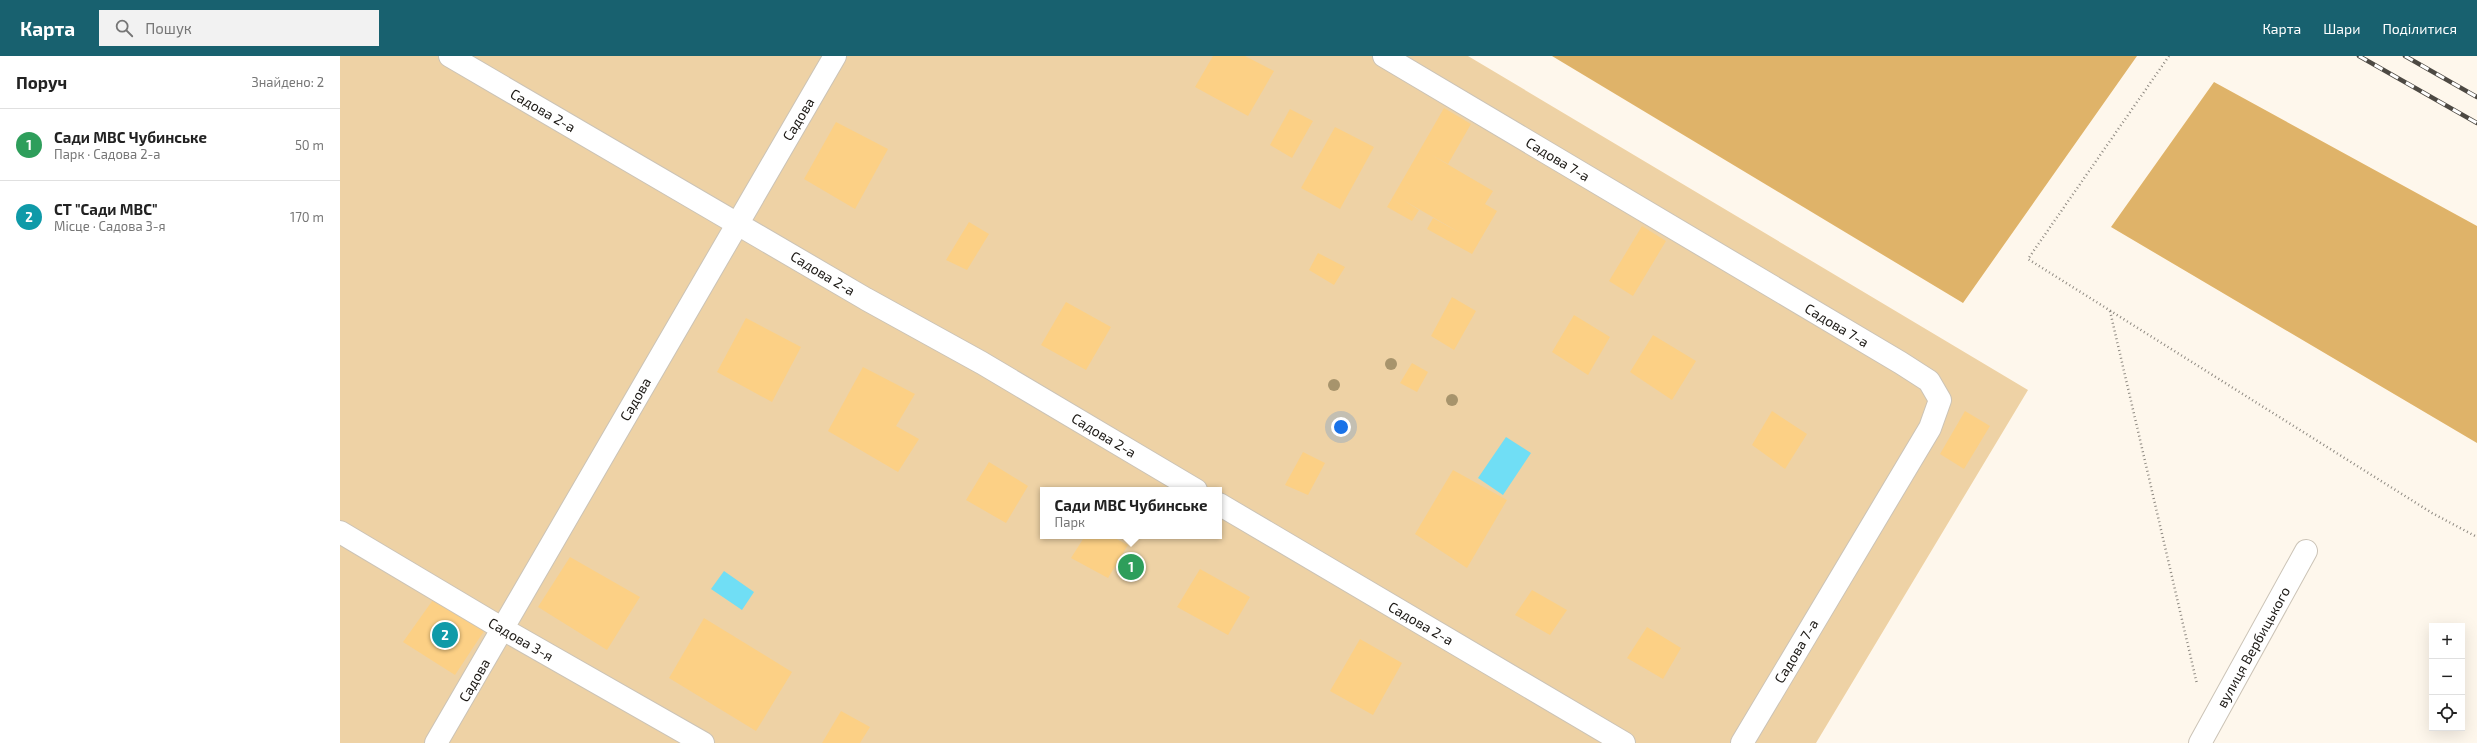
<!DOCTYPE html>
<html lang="uk">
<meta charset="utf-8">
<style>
:root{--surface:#fff;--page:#f2f2f2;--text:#222;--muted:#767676;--line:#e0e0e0;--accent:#18616f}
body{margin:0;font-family:"Exo 2",sans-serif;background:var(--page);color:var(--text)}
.controls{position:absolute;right:12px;bottom:12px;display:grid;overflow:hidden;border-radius:0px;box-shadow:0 4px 16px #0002}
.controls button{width:36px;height:36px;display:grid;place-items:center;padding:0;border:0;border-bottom:1px solid var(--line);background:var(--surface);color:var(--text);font:20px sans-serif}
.you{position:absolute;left:1001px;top:371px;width:14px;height:14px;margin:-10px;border:3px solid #fff;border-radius:50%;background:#1a73e8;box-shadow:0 0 0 6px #1a73e833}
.badge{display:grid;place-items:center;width:26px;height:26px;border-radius:50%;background:var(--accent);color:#fff;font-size:13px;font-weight:700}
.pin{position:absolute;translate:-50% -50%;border:2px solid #fff;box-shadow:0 1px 4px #0006}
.popup{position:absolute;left:700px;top:431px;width:182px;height:52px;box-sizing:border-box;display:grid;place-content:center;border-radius:0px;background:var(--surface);filter:drop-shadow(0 1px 3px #0005);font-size:13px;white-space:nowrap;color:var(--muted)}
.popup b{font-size:15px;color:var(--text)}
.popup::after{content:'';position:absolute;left:50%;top:100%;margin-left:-8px;border:8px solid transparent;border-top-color:var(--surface)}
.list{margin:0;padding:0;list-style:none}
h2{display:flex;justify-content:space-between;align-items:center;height:52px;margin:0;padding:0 16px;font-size:17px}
h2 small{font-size:13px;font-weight:400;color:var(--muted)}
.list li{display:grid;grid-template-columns:26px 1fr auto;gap:12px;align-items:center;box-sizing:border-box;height:72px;padding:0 16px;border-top:1px solid var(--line)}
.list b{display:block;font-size:15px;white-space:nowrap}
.list p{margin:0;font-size:13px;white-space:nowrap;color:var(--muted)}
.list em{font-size:13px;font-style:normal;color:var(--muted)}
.icon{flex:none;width:22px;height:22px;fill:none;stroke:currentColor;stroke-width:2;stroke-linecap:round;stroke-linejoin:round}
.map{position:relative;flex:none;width:2137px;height:687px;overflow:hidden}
header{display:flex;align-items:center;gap:24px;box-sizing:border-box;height:56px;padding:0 20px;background:var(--accent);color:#fff}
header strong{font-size:19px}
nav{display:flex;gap:22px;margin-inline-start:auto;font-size:14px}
.search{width:280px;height:36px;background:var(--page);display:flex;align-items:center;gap:10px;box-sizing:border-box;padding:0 14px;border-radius:0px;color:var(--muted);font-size:15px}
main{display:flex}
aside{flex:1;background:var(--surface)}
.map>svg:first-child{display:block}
</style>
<header>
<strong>Карта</strong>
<div class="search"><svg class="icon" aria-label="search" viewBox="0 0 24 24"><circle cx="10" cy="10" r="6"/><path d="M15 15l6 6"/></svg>Пошук</div>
<nav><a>Карта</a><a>Шари</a><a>Поділитися</a></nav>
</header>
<main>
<aside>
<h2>Поруч<small>Знайдено: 2</small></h2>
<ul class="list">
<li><span class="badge" style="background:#2e9e5b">1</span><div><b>Сади МВС Чубинське</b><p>Парк · Садова 2-а</p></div><em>50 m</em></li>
<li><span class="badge" style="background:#0f9aa8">2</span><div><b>СТ &quot;Сади МВС&quot;</b><p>Місце · Садова 3-я</p></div><em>170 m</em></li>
</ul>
</aside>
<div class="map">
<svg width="2137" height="687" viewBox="0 0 2137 687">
<rect width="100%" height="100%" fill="#fef7ec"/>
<!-- green -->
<path fill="#eed2a5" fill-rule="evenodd" d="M0 0H1128L1688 334 1476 687H0ZM703 434H879V480H703Z"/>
<!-- forest -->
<path fill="#dfb369" d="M1212 0H1797L1623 247Z
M1874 26 2137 170V387L1771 171Z"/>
<!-- water -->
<path fill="#70def5" d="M1166 381 1191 397 1163 439 1138 422Z
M384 515 414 536 402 554 371 533Z"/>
<!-- building -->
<path fill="#fcd085" d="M873 0H905L934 15 908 60 855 31Z
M1104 52 1131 68 1108 108 1090 98 1153 135 1145 148 1157 155 1132 198 1087 173 1093 162 1124 179 1063 144 1079 154 1072 165 1047 151Z
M950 53 973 65 952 102 930 89Z
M496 66 548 93 515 153 464 123Z
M995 71 1034 91 1000 153 961 132Z
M629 166 649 178 627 214 606 204Z
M1302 170 1326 185 1293 240 1269 225Z
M978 197 1005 211 994 229 969 214Z
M1112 241 1136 255 1114 294 1091 280Z
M726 246 771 271 746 314 701 289Z
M1234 259 1270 281 1248 319 1212 296Z
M406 262 461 291 432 346 377 316Z
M1313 279 1356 305 1332 344 1290 316Z
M1072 307 1088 316 1077 336 1060 327Z
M523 311 575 338 556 370 579 383 558 416 488 375Z
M1432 355 1467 378 1445 413 1412 389Z
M1625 355 1650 370 1624 413 1600 398Z
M963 396 985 407 968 439 945 429Z
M649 406 688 430 666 467 626 444Z
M1113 414 1167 444 1127 512 1075 478Z
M745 480H771L788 489 768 522 731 502Z
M230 501 300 541 267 594 198 551Z
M860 513 910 541 888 579 837 551Z
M1192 534 1227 554 1210 579 1175 559Z
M95 541 146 572 115 619 63 586Z
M364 562 452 616 416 675 329 622Z
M1307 571 1341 592 1323 623 1287 602Z
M1020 583 1062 607 1033 659 990 635Z
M501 655 530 671 520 687H482Z"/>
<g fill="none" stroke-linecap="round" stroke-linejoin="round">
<defs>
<path id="minor" d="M110 0 526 243 642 307 856 434
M1044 0 1561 307 1589 325 1600 344 1590 372 1402 687
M879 448 1284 687
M0 476 163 573 363 687
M96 687 495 0
M1860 687 1966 495"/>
</defs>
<!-- minor casing -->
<use href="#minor" stroke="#cbc3b6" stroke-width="24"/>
<!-- path -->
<path stroke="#8f8a82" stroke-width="2.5" stroke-dasharray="1 3" stroke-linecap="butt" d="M1829 0 1688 203 2092 457 2137 481
M1770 255 1857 628"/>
<!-- minor -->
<use href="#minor" stroke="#fff" stroke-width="22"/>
<defs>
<path id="rail" d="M2019 0 2137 67
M2065 0 2137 41"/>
</defs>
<!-- rail casing -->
<use href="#rail" stroke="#4d4943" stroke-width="4.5"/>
<!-- rail -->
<use href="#rail" stroke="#fff" stroke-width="3" stroke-dasharray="9" stroke-linecap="butt"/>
</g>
<!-- trees -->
<g fill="#a7946c">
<circle cx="1051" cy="308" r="6"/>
<circle cx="994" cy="329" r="6"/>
<circle cx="1112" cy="344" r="6"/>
</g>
<g text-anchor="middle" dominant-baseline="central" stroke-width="4" stroke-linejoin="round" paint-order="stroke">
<!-- street labels -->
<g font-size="14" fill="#1b1814" stroke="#fff">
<text transform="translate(203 54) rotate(30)">Садова 2-а</text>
<text transform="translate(458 63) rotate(-59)">Садова</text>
<text transform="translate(1218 103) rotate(31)">Садова 7-а</text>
<text transform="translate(483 217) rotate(31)">Садова 2-а</text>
<text transform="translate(1497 269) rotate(31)">Садова 7-а</text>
<text transform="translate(295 343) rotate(-60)">Садова</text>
<text transform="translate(764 379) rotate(31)">Садова 2-а</text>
<text transform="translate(1081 567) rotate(30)">Садова 2-а</text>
<text transform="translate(181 583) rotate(30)">Садова 3-я</text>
<text transform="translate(1913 591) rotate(-61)">вулиця Вербицького</text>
<text transform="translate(1456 595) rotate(-59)">Садова 7-а</text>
<text transform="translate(134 624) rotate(-60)">Садова</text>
</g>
</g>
</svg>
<div class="controls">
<button>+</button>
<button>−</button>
<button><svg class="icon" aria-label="locate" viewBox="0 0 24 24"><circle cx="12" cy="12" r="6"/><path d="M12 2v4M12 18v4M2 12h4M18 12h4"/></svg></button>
</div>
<div class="you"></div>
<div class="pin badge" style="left:791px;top:511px;background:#2e9e5b">1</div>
<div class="popup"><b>Сади МВС Чубинське</b>Парк</div>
<div class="pin badge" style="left:105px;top:579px;background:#0f9aa8">2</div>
</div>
</main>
